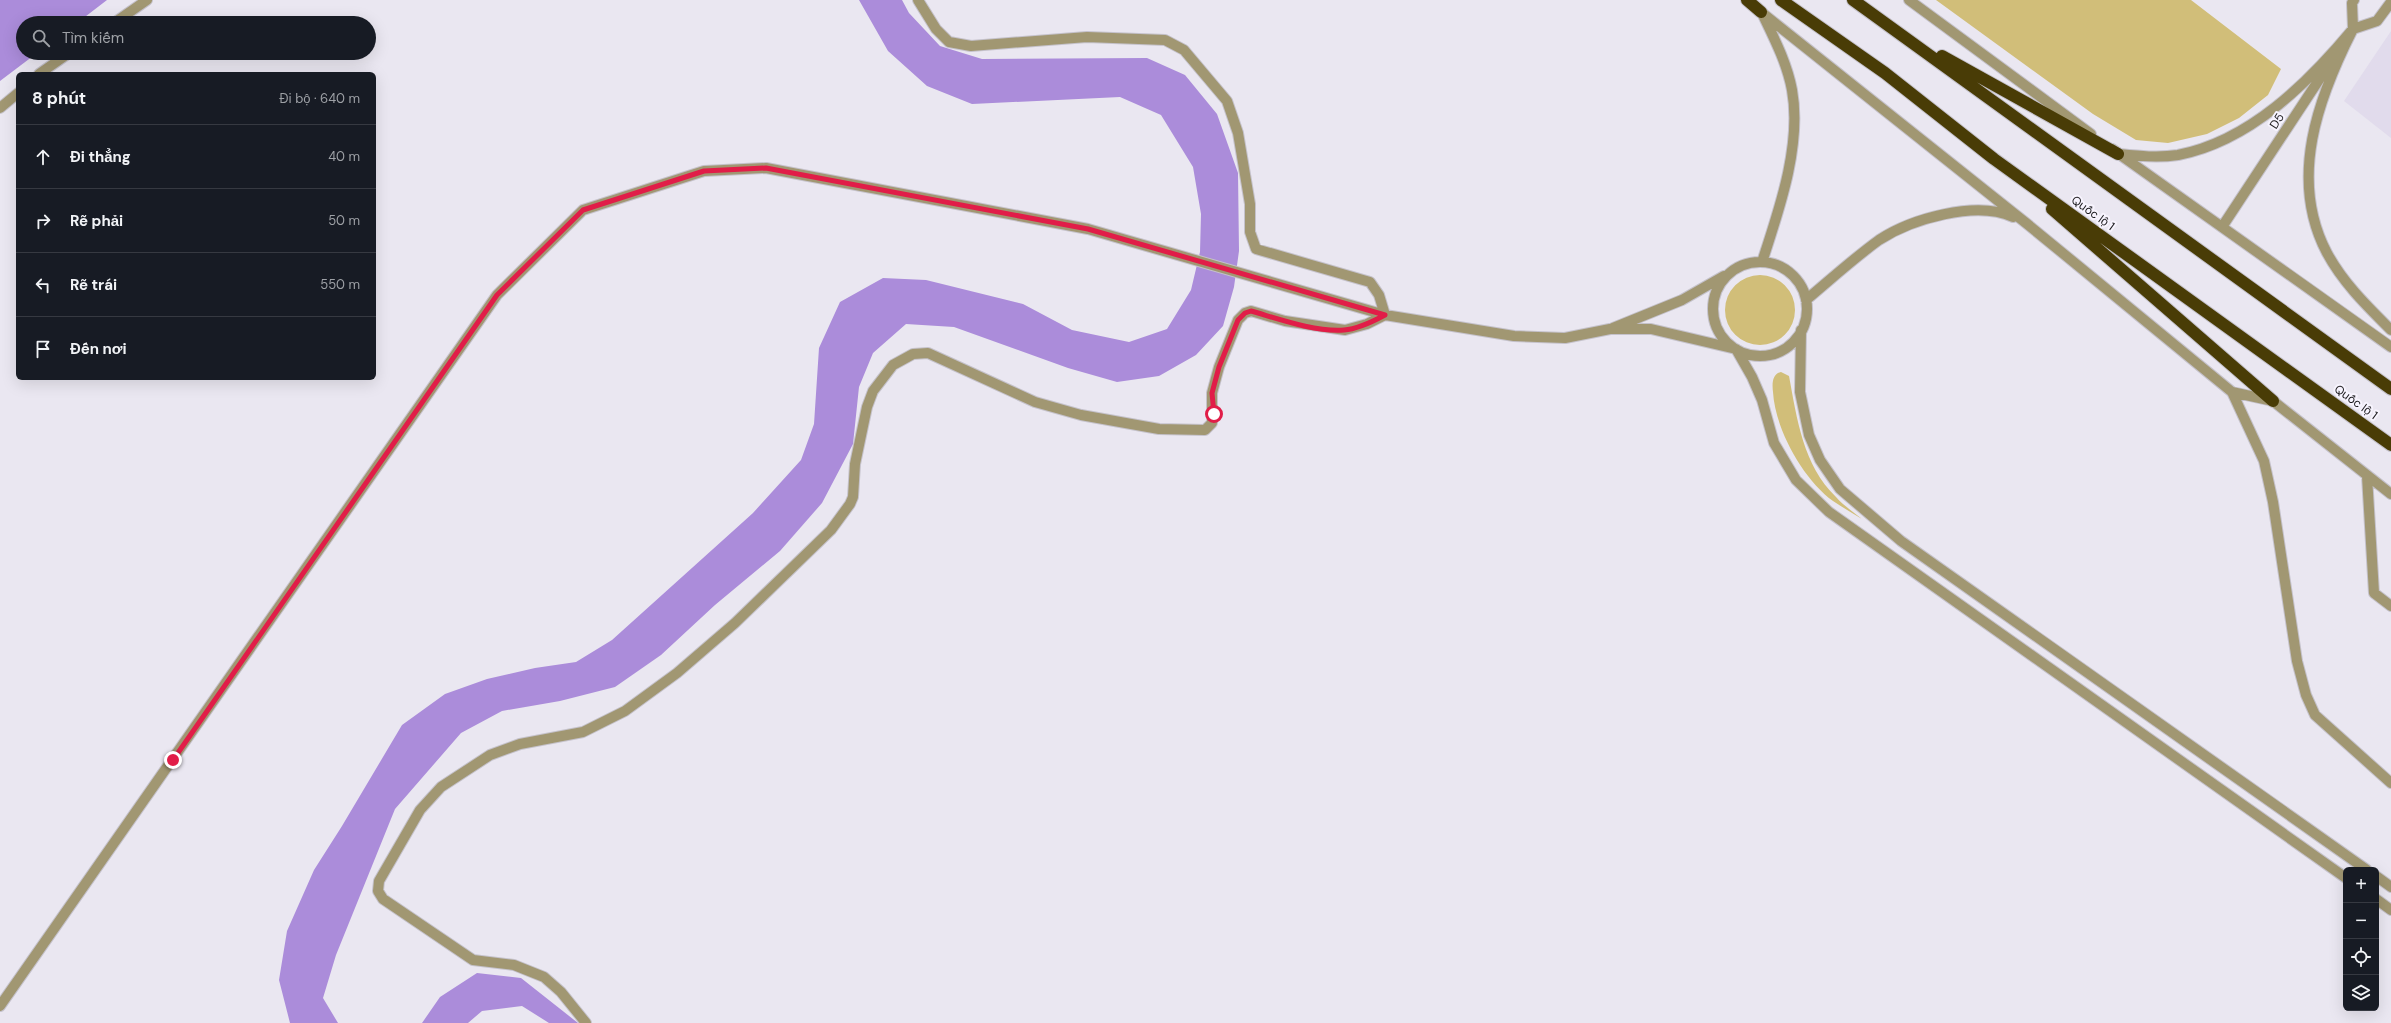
<!DOCTYPE html>
<html lang="vi">
<meta charset="utf-8">
<style>
:root{--surface:#171b24;--page:#20242c;--text:#f1f3f6;--muted:#9ea1a6;--line:#363941}
body{margin:0;font-family:"DM Sans",sans-serif;background:var(--page);color:var(--text)}
.controls{position:absolute;right:12px;bottom:12px;display:grid;overflow:hidden;border-radius:6px;box-shadow:0 4px 16px #0002}
.controls button{width:36px;height:36px;display:grid;place-items:center;padding:0;border:0;border-bottom:1px solid var(--line);background:var(--surface);color:var(--text);font:20px sans-serif}
.stop{position:absolute;width:12px;height:12px;margin:-9px;border:3px solid #e11d48;border-radius:50%;background:#fff}
.stop.end{background:#e11d48;border-color:#fff;box-shadow:0 1px 4px #0008}
.list{margin:0;padding:0;list-style:none}
h2{display:flex;justify-content:space-between;align-items:center;height:52px;margin:0;padding:0 16px;font-size:17px}
h2 small{font-size:13px;font-weight:400;color:var(--muted)}
.list li{display:grid;grid-template-columns:26px 1fr auto;gap:12px;align-items:center;box-sizing:border-box;height:64px;padding:0 16px;border-top:1px solid var(--line)}
.list b{display:block;font-size:15px;white-space:nowrap}
.list em{font-size:13px;font-style:normal;color:var(--muted)}
.icon{flex:none;width:22px;height:22px;fill:none;stroke:currentColor;stroke-width:2;stroke-linecap:round;stroke-linejoin:round}
.map{position:relative;flex:none;width:2391px;height:1023px;overflow:hidden}
.search{position:absolute;background:var(--surface);box-shadow:0 4px 16px #0002;left:16px;top:16px;width:360px;height:44px;display:flex;align-items:center;gap:10px;box-sizing:border-box;padding:0 14px;border-radius:22px;color:var(--muted);font-size:15px}
.panel{position:absolute;background:var(--surface);box-shadow:0 4px 16px #0002;left:16px;top:72px;width:360px;height:308px;border-radius:6px}
.map>svg:first-child{display:block}
</style>
<div class="map">
<svg width="2391" height="1023" viewBox="0 0 2391 1023">
<rect width="100%" height="100%" fill="#eae7f1"/>
<!-- built -->
<path fill="#e1dbec" d="M2391 31V138L2344 101Z"/>
<!-- green -->
<path fill="#d1be79" d="M1936 0H2191L2281 69 2268 95 2239 118 2207 134 2168 143 2136 140 2093 114Z
M1725 310a35 35 0 1 1 70 0a35 35 0 1 1-70 0Z
M1781 372 1789 376C1797 419 1803 465 1836 497 1843 505 1853 512 1862 519 1852 513 1842 507 1833 501 1803 479 1775 429 1773 392 1772 384 1772 374 1781 372Z"/>
<!-- water -->
<path fill="#ab8cda" d="M0 0H107L77 23H23V53H37L0 81Z
M859 0H902L909 13 940 46 982 59 1147 58 1185 75 1217 114 1238 173 1239 251 1234 287 1223 326 1196 355 1159 376 1117 382 1068 368 954 327 906 324 873 353 859 387 853 444 822 503 780 551 715 605 661 655 615 687 560 701 502 711 461 733 395 809 336 955 323 998 338 1023H290L279 980 287 931 314 870 342 826 402 725 445 694 487 679 535 668 576 662 612 640 753 513 801 460 814 424 819 348 840 302 883 278 926 280 1023 304 1072 330 1129 342 1167 329 1191 290 1200 252 1201 214 1193 167 1161 115 1120 97 972 104 927 86 888 51Z
M477 973 521 978 578 1023H549L522 1006 482 1011 468 1023H422L440 997Z"/>
<g fill="none" stroke-linecap="round" stroke-linejoin="round">
<defs>
<path id="minor" d="M1909 0 2091 134
M2391 2 2377 21 2353 29C2318 98 2288 179 2327 253 2343 283 2368 307 2391 330
M1756 8 2026 223 2232 392 2273 401 2391 494
M114 23 147 0
M39 74 69 53
M0 108 18 93
M2112 149 2391 347
M2120 154C2139 156 2158 158 2178 155 2250 141 2308 83 2353 29L2352 3 2354 0
M2222 227 2330 63
M1762 262C1779 210 1802 145 1792 90 1787 63 1774 38 1762 13
M1713 309a47 47 0 1 1 94 0a47 47 0 1 1-94 0Z
M1806 300C1830 280 1854 258 1879 240 1911 219 1976 200 2013 217
M1613 328 1682 300 1724 276
M1801 330 1800 392 1809 435 1820 460 1840 489 1901 541 2367 870
M2232 392 2264 461 2273 502 2297 661 2306 695 2315 715 2391 783
M2367 476 2374 593 2391 606
M2376 876 2391 887
M2376 899 2391 910
M0 1006 497 295 583 210 704 171 766 168 1088 229 1385 315 1514 336 1565 338 1610 329H1651L1736 349 1752 377 1762 400 1774 443 1796 480 1829 512 2346 878
M586 1023 561 992 544 977 514 965 473 960 383 899 378 891 379 881 420 810 441 787 490 755 520 744 583 732 625 711 677 673 735 623 831 530 850 504 853 497 855 464 867 407 873 391 893 365 913 354 928 353 1035 402 1081 415 1159 429 1205 430 1212 423V393L1219 367 1238 320 1245 313 1251 311 1285 321 1345 330 1367 324 1385 315 1379 295 1370 282 1256 249 1250 232V204L1238 133 1227 101 1184 50 1165 40 1087 37 971 46 949 42 936 29 918 0"/>
<path id="highway" d="M1747 0 1761 12
M1781 0 1885 73 1994 159 2391 445
M1853 0 2391 389
M1942 56 2118 154
M2052 209 2273 401"/>
</defs>
<!-- minor casing -->
<use href="#minor" stroke="#c5c2cb" stroke-width="12"/>
<!-- highway casing -->
<use href="#highway" stroke="#c5c2cb" stroke-width="14"/>
<!-- minor -->
<use href="#minor" stroke="#a19772" stroke-width="10"/>
<!-- highway -->
<use href="#highway" stroke="#493c06" stroke-width="12"/>
</g>
<g fill="none" stroke-linecap="round" stroke-linejoin="round">
<!-- route -->
<path stroke="#e11d48" stroke-width="5" d="M173 760 497 295 583 210 704 171 766 168 1088 229 1385 315C1372 322 1358 329 1344 330 1314 332 1279 319 1251 311L1245 313 1238 320 1219 367 1212 393 1214 414"/>
</g>
<g text-anchor="middle" dominant-baseline="central" stroke-width="4" stroke-linejoin="round" paint-order="stroke">
<!-- street labels -->
<g font-size="12" fill="#1a191c" stroke="#f7f4fe">
<text transform="translate(2277 121) rotate(-57)">D5</text>
<text transform="translate(2093 213) rotate(36)">Quốc lộ 1</text>
<text transform="translate(2356 402) rotate(36)">Quốc lộ 1</text>
</g>
</g>
</svg>
<div class="controls">
<button>+</button>
<button>−</button>
<button><svg class="icon" aria-label="locate" viewBox="0 0 24 24"><circle cx="12" cy="12" r="6"/><path d="M12 2v4M12 18v4M2 12h4M18 12h4"/></svg></button>
<button><svg class="icon" aria-label="layers" viewBox="0 0 24 24"><path d="M12 4l9 5-9 5-9-5zM3 14l9 5 9-5"/></svg></button>
</div>
<div class="stop" style="left:1214px;top:414px"></div>
<div class="stop end" style="left:173px;top:760px"></div>
<div class="search"><svg class="icon" aria-label="search" viewBox="0 0 24 24"><circle cx="10" cy="10" r="6"/><path d="M15 15l6 6"/></svg>Tìm kiếm</div>
<section class="panel">
<h2>8 phút<small>Đi bộ · 640 m</small></h2>
<ul class="list">
<li><svg class="icon" aria-label="ahead" viewBox="0 0 24 24"><path d="M12 20V5M6 11l6-6 6 6"/></svg><div><b>Đi thẳng</b></div><em>40 m</em></li>
<li><svg class="icon" aria-label="right" viewBox="0 0 24 24"><path d="M7 20v-9h11M14 6l5 5-5 5"/></svg><div><b>Rẽ phải</b></div><em>50 m</em></li>
<li><svg class="icon" aria-label="left" viewBox="0 0 24 24"><path d="M17 20v-9H6M10 6l-5 5 5 5"/></svg><div><b>Rẽ trái</b></div><em>550 m</em></li>
<li><svg class="icon" aria-label="arrive" viewBox="0 0 24 24"><path d="M6 21V4h12l-3 4 3 4H6"/></svg><div><b>Đến nơi</b></div></li>
</ul>
</section>
</div>
